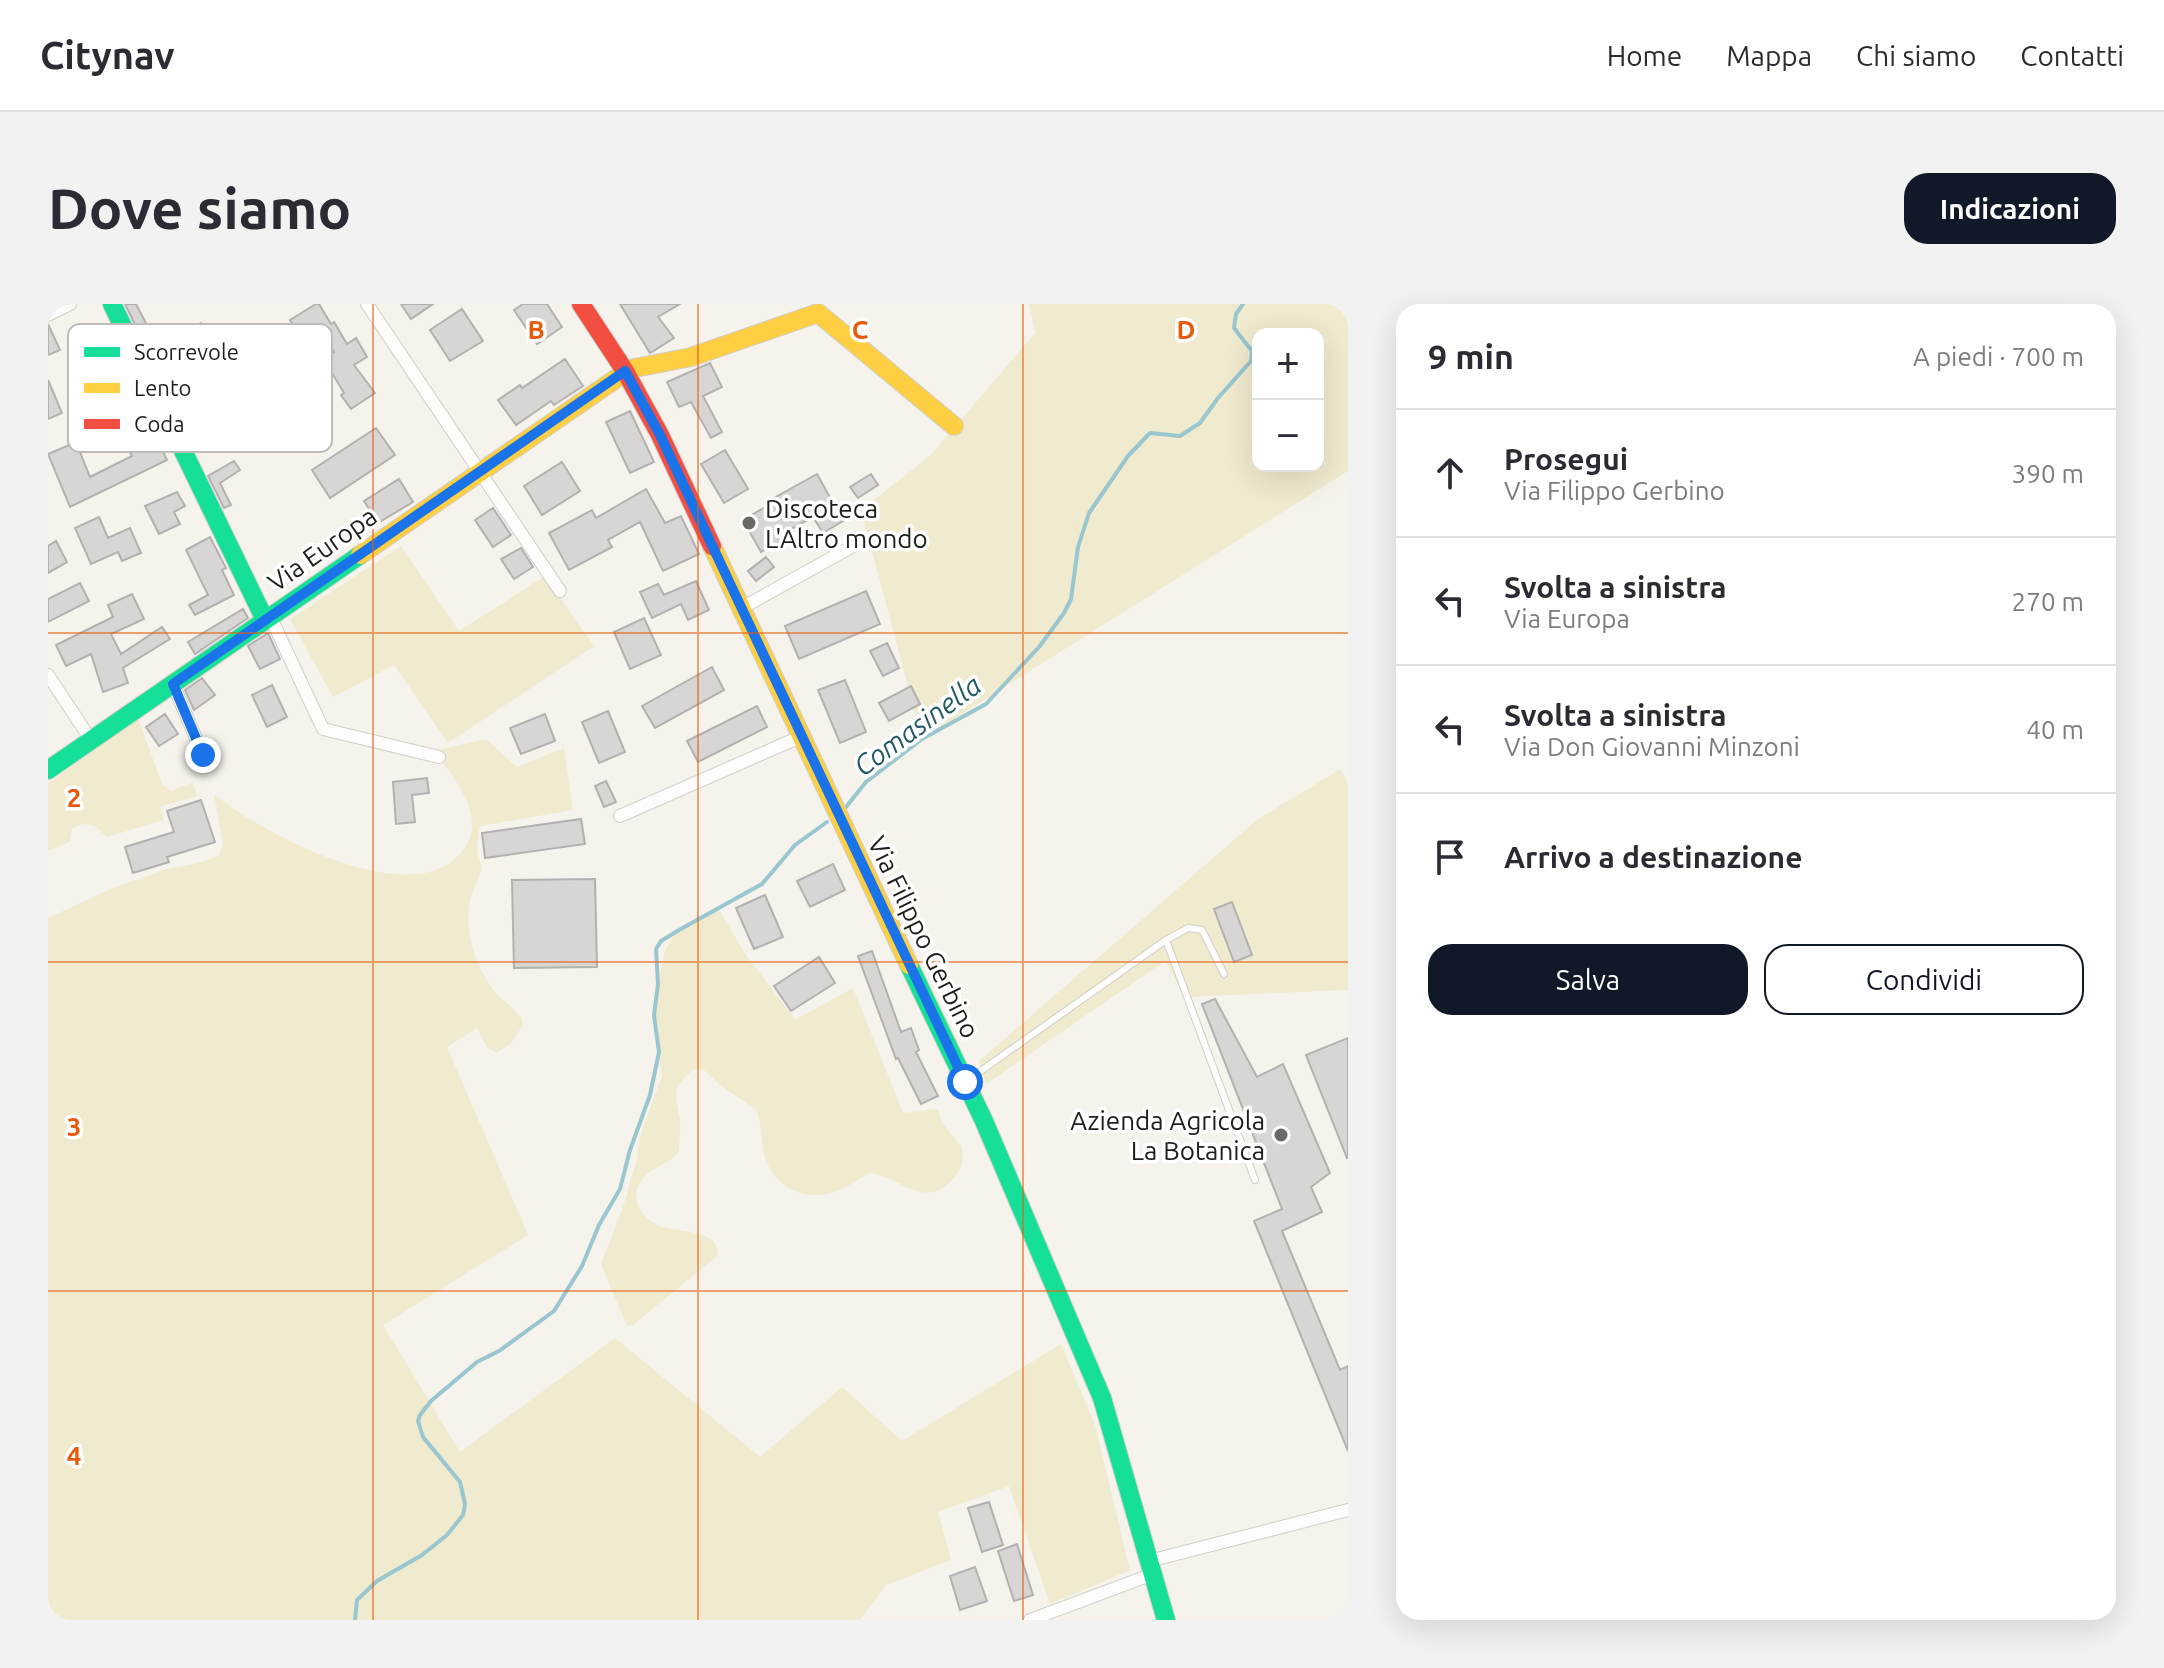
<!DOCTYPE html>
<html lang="it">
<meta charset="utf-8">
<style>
:root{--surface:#fff;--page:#f2f2f3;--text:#2b2b33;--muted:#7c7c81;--line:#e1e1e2;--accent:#111827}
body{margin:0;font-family:Ubuntu,sans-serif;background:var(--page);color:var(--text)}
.controls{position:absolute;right:24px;top:24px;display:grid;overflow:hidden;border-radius:16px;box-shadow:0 8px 32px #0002}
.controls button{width:72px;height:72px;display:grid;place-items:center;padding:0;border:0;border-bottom:2px solid var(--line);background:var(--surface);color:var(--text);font:40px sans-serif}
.stop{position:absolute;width:24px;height:24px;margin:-18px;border:6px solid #1a73e8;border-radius:50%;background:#fff}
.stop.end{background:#1a73e8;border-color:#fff;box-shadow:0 2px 8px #0008}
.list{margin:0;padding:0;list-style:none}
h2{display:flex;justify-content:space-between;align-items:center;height:104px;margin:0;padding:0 32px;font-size:34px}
h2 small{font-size:26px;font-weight:400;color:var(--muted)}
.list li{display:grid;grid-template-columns:52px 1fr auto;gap:24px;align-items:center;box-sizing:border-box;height:128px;padding:0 32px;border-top:2px solid var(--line)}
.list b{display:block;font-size:30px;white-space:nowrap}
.list p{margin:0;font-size:26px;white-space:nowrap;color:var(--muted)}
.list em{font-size:26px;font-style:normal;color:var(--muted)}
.actions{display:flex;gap:16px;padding:24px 32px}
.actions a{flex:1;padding:18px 0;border:2px solid var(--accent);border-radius:24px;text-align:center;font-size:28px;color:var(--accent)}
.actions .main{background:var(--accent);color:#fff}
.icon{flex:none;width:44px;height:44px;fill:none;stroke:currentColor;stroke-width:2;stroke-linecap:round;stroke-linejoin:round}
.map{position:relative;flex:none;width:1300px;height:1316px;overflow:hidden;border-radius:24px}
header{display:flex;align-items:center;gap:48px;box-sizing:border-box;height:112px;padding:0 40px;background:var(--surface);border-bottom:2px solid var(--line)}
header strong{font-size:38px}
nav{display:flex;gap:44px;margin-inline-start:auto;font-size:28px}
.intro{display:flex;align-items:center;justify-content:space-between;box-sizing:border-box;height:192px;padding:0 48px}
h1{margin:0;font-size:56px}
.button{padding:20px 36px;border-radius:24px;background:var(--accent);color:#fff;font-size:28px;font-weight:700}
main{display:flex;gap:48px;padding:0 48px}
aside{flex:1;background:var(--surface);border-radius:24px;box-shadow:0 8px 32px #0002}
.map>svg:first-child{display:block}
</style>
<header>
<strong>Citynav</strong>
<nav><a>Home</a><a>Mappa</a><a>Chi siamo</a><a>Contatti</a></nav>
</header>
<div class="intro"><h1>Dove siamo</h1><a class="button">Indicazioni</a></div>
<main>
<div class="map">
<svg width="1300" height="1316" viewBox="0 0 1300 1316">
<rect width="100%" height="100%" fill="#f5f3ec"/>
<!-- green -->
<path fill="#f0eacf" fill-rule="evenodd" d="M981 0H1300V167L874 435 813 206 883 151 987 29ZM1210 30H1270V162H1210Z
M353 242 411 327 497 272 546 342 400 439 346 361 285 393 242 315Z
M90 414 114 480 123 487 145 478 149 492 112 503 116 516 59 533C47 521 39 515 24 525L22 538 0 547V480Z
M438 435 469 463 516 444 525 506 432 522C429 536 427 548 434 562 432 574 425 584 422 597 416 629 429 669 451 692 460 702 473 707 475 721L463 739 449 749 439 743 429 724 399 743 480 931 335 1021 412 1148 567 1034 712 1153 794 1083 854 1137 1013 1040 1047 1121 1082 1266 1002 1300 961 1182 890 1208 903 1256 838 1281 812 1316H0V614L65 584 122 564 147 560 171 552 175 540 166 490C213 529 360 608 412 550 443 515 407 476 386 447Z
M1293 465 1300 481V686L1137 693 1117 657 938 780 931 757 1210 515Z
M670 604 696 648 747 716 805 684 855 809 890 805 894 819 914 843C916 856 913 868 903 877 875 906 852 872 822 869 811 874 801 883 789 887 757 899 725 884 716 850 713 835 714 820 708 806L672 781 656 766 646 765C622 784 628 790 632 816 633 826 631 838 631 848 620 861 599 865 592 879 587 888 587 894 591 903 595 911 601 916 609 921 625 929 675 924 669 952L585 1021 579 1022 553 960 576 900 589 855 592 832 614 772 605 707 617 646 630 626Z"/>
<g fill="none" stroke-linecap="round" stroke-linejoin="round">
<!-- stream -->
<path stroke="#99c6cf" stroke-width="4" d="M794 508 818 478 874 435 938 400 991 343 1016 309 1023 295 1030 243 1041 209 1080 152 1102 129 1132 132 1152 119 1170 94 1203 57 1204 47 1186 24 1188 10 1195 0
M307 1316 309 1296 329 1277 374 1251 399 1231 415 1211 417 1200 412 1178 375 1133 370 1117 372 1111 383 1097 429 1058 451 1047 506 1007 534 962 551 921 572 885 582 846 602 791 611 748 606 711 610 680 608 645 613 637 631 626 714 580 747 541 779 518"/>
</g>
<!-- building -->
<path fill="#d8d6d5" stroke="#b3b1b0" stroke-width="2" d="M77 0H88L101 25 96 28 116 66 110 68Z
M268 0H271L283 20 286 18 299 40 308 34 319 53 306 61 327 89 303 105 293 91 296 89 275 54 286 48 271 24 253 35 242 16Z
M353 0H385L363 15Z
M475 0H499L514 23 489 40 466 6Z
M572 0H632L610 13 626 34 602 49Z
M414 5 435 37 402 57 382 26Z
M153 19 163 41 137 53 127 31Z
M0 20 12 46 0 51Z
M517 55 535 82 506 101 503 97 468 121 450 96 472 81 474 84Z
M66 59 89 104 82 108 98 141 109 135 119 156 22 203 0 150 28 138 42 173 84 152 66 117 40 131 29 110 41 104 25 74 36 68 39 73Z
M662 59 674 83 655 92 674 128 663 134 643 98 631 103 619 78Z
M0 76 14 109 0 115Z
M582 107 606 158 582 169 558 118Z
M328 124 347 151 282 194 264 166Z
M677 146 700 185 676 199 653 160Z
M186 157 192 166 172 179 183 201 176 204 160 172Z
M514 158 532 187 494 211 476 182Z
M769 170 789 206 793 204 800 214 775 229 765 213 732 231 735 236 713 248 695 216 726 198 724 195Z
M823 170 830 181 810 194 802 183Z
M351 175 365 198 330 219 316 197Z
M598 185 617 219 633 212 651 250 615 267 592 218 560 236 564 243 521 266 501 229 544 206 548 214Z
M129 188 137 202 126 208 132 220 111 230 97 202Z
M445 204 463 231 445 243 427 216Z
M51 213 60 234 82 224 93 249 74 257 70 248 43 260 27 224Z
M162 233 178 264 174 266 186 291 147 311 141 301 160 291 138 246Z
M8 237 19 258 0 269V242Z
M473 244 485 263 466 275 453 255Z
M718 253 726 263 708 277 700 267Z
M648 277 661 306 640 316 633 300 604 314 592 288 610 280 616 291Z
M32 279 41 297 0 318V295Z
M818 287 832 320 751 355 737 322Z
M84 290 96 315 63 330 73 350 114 323 122 335 75 364 80 379 55 388 43 350 18 362 8 341 65 313 60 301Z
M195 305 200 314 147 350 140 338Z
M596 314 613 351 582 365 566 328Z
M220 329 232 355 212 365 200 342Z
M839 339 851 364 835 372 822 347Z
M664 363 676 386 607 424 594 402Z
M154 374 167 391 146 406 137 386Z
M797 376 818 428 792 439 770 386Z
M224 381 239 413 219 423 204 391Z
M863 382 872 400 841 417 831 399Z
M709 402 719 423 650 458 639 437Z
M560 407 577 448 551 459 534 418Z
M117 410 130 430 111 442 98 423Z
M497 410 507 437 473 450 462 424Z
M379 474 381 489 364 491 367 518 348 520 345 478Z
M558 477 568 498 556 503 547 482Z
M153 496 167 538 119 553 121 558 85 569 77 543 126 528 119 507Z
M533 515 537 540 437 554 434 529Z
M785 560 797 586 762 603 749 577Z
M547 575 549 663 466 664 464 576Z
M717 591 735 633 706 645 688 604Z
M1184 598 1204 651 1186 658 1166 605Z
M824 647 853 728 863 724 871 746 868 748 890 792 873 800 850 754 848 755 810 652Z
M771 653 787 679 743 707 726 682Z
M1167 695 1209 773 1235 760 1282 869 1263 883 1274 908 1234 927 1292 1066 1300 1062V1147L1206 917 1234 905 1154 700Z
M1300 734V854H1299L1258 751Z
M941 1198 955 1241 934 1248 920 1204Z
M969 1240 985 1291 966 1297 950 1247Z
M927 1263 939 1297 912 1306 902 1272Z"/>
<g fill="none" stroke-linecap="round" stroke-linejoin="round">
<defs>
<path id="lane" d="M1118 636 1207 876
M920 776 1118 636 1140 624 1154 626 1176 670"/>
<path id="street" d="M319 0 512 287
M0 11 22 0
M692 305 814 237
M222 312 275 425 391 453
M0 371 43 436
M125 380 155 451
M572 512 752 433
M1101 1257 1300 1206
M982 1316 1105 1270"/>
<path id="fast" d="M64 0 217 316
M0 466 312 251
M861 661 936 817 1054 1094 1118 1316"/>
<path id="slow" d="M664 242 861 661
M312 251 582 65 643 53 770 9 906 122"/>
<path id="jam" d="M533 0 577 67 612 131 664 242"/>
</defs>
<!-- lane casing -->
<use href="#lane" stroke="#d0cfc9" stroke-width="8"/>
<!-- street casing -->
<use href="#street" stroke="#d0cfc9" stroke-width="14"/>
<!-- fast casing -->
<use href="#fast" stroke="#d0cfc9" stroke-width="20"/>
<!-- slow casing -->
<use href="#slow" stroke="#d0cfc9" stroke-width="20"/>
<!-- jam casing -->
<use href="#jam" stroke="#d0cfc9" stroke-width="20"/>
<!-- lane -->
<use href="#lane" stroke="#fefdfc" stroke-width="6"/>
<!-- street -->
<use href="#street" stroke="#fefdfc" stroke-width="12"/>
<!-- fast -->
<use href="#fast" stroke="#16e098" stroke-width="18"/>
<!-- slow -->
<use href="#slow" stroke="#ffcf43" stroke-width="18"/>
<!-- jam -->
<use href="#jam" stroke="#f24e42" stroke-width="18"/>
</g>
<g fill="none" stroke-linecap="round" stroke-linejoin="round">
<!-- route -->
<path stroke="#1a73e8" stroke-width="10" d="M155 451 125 380 577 67 612 131 917 778"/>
</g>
<!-- grid -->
<path fill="none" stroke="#e8590c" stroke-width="2" stroke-opacity="0.55" d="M325 0V1316M650 0V1316M975 0V1316M0 329H1300M0 658H1300M0 987H1300"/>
<!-- markers -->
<g fill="#6a6963" stroke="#fff" stroke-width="3">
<circle cx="701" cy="219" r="8"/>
<circle cx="1233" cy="831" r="8"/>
</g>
<g text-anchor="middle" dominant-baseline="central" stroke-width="7" stroke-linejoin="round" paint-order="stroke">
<!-- poi labels -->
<g font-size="26" fill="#1f1e19" stroke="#fff" text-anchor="start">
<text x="717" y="204">Discoteca<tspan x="717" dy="30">L'Altro mondo</tspan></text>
<text x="1217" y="816" text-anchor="end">Azienda Agricola<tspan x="1217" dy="30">La Botanica</tspan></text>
</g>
<!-- street labels -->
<g font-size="26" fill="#1f1e19" stroke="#fff">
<text transform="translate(274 245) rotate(-35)">Via Europa</text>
<text transform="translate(876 633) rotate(64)">Via Filippo Gerbino</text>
</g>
<!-- water labels -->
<g font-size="28" font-style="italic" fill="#215965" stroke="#fff">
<text transform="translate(869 421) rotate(-36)">Comasinella</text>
</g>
</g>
<!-- legend -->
<rect x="20" y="20" width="264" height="128" rx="12" fill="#fff" stroke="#bcbcba" stroke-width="2"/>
<rect x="36" y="43" width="36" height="10" fill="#16e098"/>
<rect x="36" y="79" width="36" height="10" fill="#ffcf43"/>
<rect x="36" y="115" width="36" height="10" fill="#f24e42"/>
<g font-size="22" fill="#1f1e19">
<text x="86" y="56">Scorrevole</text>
<text x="86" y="92">Lento</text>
<text x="86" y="128">Coda</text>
</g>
<g font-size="26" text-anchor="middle" font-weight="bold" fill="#e8590c" stroke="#fff" stroke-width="7" stroke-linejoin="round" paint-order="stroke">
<text x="488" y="35">B</text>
<text x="812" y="35">C</text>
<text x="1138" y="35">D</text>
<text x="26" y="503">2</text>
<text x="26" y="832">3</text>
<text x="26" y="1161">4</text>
</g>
</svg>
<div class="controls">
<button>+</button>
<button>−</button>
</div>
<div class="stop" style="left:917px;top:778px"></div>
<div class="stop end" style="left:155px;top:451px"></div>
</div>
<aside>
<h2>9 min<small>A piedi · 700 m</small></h2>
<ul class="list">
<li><svg class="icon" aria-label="ahead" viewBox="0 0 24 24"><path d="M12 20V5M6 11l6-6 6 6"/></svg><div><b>Prosegui</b><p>Via Filippo Gerbino</p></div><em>390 m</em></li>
<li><svg class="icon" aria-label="left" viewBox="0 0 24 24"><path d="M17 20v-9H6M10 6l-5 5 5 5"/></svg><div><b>Svolta a sinistra</b><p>Via Europa</p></div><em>270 m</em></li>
<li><svg class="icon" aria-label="left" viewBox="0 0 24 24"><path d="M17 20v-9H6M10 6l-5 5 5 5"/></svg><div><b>Svolta a sinistra</b><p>Via Don Giovanni Minzoni</p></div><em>40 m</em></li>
<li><svg class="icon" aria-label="arrive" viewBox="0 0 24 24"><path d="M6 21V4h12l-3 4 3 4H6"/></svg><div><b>Arrivo a destinazione</b></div></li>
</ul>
<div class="actions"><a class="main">Salva</a><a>Condividi</a></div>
</aside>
</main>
